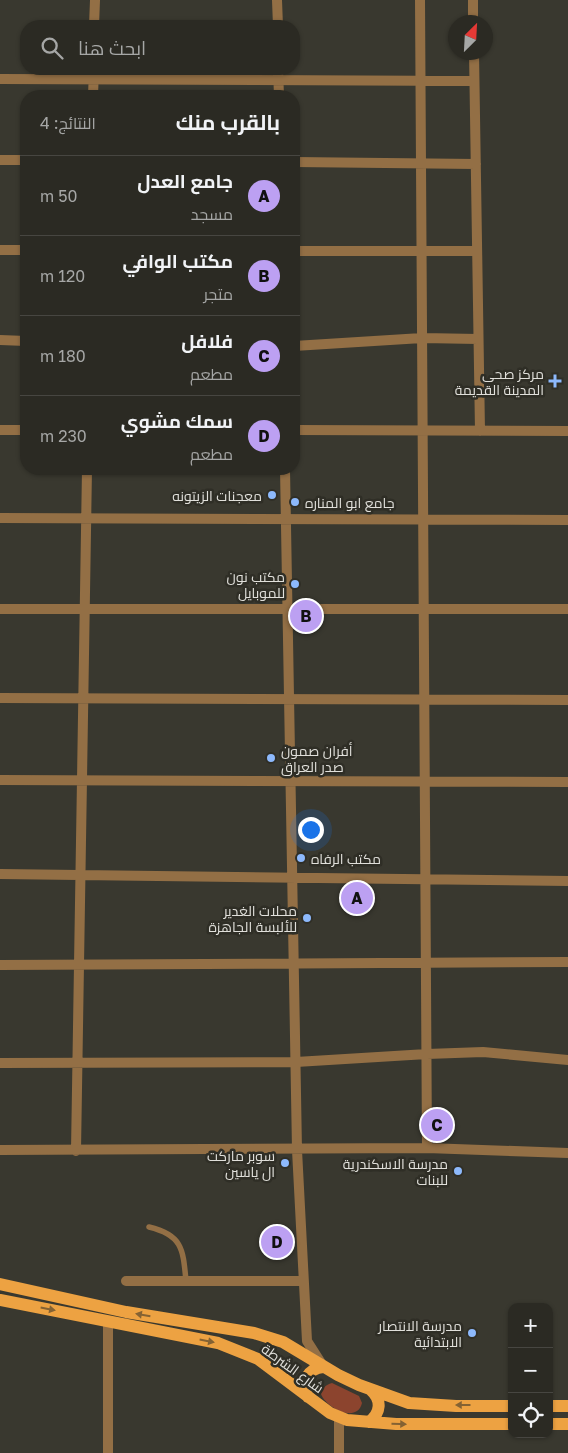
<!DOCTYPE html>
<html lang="ar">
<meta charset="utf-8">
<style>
:root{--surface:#2b2a23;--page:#33322b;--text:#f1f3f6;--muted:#a6a7a6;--line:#474641;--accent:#bca0f2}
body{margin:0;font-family:"Golos Text",Cairo,sans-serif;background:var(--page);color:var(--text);direction:rtl}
.controls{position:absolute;right:15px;bottom:15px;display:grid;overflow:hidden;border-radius:10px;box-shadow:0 1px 4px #0004}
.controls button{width:45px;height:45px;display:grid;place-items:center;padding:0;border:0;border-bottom:1px solid var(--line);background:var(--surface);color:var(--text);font:25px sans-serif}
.compass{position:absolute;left:448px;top:15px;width:45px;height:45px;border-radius:50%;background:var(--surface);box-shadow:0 1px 4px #0004;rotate:24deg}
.you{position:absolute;left:310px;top:829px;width:18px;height:18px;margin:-12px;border:4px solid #fff;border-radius:50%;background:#1a73e8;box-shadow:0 0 0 8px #1a73e833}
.badge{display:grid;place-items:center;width:32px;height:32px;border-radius:50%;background:var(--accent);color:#111;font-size:16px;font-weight:700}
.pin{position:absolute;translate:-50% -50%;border:2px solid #fff;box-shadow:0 1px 5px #0006}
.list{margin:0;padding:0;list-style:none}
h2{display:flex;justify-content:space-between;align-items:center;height:65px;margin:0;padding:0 20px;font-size:21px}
h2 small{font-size:16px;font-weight:400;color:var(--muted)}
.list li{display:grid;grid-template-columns:32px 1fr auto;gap:15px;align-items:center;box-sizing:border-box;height:80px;padding:0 20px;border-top:1px solid var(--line)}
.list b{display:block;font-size:19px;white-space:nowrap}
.list p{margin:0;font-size:16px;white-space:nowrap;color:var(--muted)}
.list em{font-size:16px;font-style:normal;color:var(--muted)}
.icon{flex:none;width:28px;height:28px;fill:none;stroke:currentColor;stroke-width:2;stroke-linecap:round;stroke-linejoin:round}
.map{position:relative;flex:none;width:568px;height:1453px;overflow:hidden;direction:ltr}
.search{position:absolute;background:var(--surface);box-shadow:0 1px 4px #0004;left:20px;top:20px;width:280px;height:55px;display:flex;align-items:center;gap:12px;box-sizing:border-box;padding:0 18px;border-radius:20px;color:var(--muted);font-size:19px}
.panel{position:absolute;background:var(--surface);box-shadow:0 1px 4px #0004;left:20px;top:90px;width:280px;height:385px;border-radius:20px;direction:rtl}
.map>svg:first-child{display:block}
</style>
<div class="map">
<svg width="568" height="1453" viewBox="0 0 568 1453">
<rect width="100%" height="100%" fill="#39382f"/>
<!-- green -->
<path fill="#8c442e" d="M332 1383 359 1396 362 1403C357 1424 326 1408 321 1394 323 1388 325 1385 332 1383Z"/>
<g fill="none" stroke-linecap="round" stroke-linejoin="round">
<!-- service -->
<path stroke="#936f45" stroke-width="5.5" d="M149 1227C183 1235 183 1250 186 1281"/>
<!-- minor -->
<path stroke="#936f45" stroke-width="10" d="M277 0 278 26
M420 0 427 1148
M473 0V22
M94 26 95 0
M474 52 480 431
M278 69 279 96
M0 79 474 81
M93 96 94 69
M0 160H26
M294 162 476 164
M0 250H26
M294 251H477
M0 340 26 341
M294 346 422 338 478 339
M0 430H26
M294 430 568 431
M285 469 297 1150 307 1341 321 1363
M0 518 568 520
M0 609H568
M0 698 568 700
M0 780 568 782
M0 874 568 881
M0 965 568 962
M0 1063 296 1062 427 1054 483 1052 568 1060
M0 1150 427 1148 568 1153
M76 1151 87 469
M126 1281H303
M108 1453V1321
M339 1453V1417"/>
<!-- primary -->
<path stroke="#eda242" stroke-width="12" d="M0 1284 126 1312 254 1333 283 1342 338 1375 359 1385 409 1403 456 1406H512
M0 1300 218 1343 258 1359 330 1413 347 1420 396 1424H512
M308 1397C300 1383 307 1369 323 1367
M549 1406H568
M369 1422C381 1413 382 1400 371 1390
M549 1424H568"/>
</g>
<!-- one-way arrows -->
<defs><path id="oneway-solid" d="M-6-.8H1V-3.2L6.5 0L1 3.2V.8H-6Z" transform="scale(1.25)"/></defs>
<g fill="#846233">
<use href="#oneway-solid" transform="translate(48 1309) rotate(11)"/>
<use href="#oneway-solid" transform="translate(143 1315) rotate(-170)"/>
<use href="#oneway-solid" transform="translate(207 1341) rotate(11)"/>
<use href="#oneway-solid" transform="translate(463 1405) rotate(-180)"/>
<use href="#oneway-solid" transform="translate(399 1424) rotate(1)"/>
</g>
<!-- markers -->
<g fill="#8db9fc" stroke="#2f2e26" stroke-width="2">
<path d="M552.5 373.5h5v5h5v5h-5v5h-5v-5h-5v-5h5z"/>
<circle cx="272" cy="495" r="5"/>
<circle cx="295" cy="502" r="5"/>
<circle cx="295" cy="584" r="5"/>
<circle cx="271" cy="758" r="5"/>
<circle cx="301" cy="858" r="5"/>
<circle cx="307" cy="918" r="5"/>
<circle cx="285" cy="1163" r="5"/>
<circle cx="458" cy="1171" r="5"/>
<circle cx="472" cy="1333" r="5"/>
</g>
<g text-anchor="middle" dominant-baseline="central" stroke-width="5" stroke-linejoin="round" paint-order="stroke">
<!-- poi labels -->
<g font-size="14" fill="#e1e0db" stroke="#2f2e26" text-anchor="end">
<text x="544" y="373">مركز صحي<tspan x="544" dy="16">المدينة القديمة</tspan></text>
<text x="262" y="495">معجنات الزيتونه</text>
<text x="305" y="502" text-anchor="start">جامع ابو المناره</text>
<text x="285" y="576">مكتب نون<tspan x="285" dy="16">للموبايل</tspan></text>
<text x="281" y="750" text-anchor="start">أفران صمون<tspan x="281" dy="16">صدر العراق</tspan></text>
<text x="311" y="858" text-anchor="start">مكتب الرفاه</text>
<text x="297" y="910">محلات الغدير<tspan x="297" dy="16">للألبسة الجاهزة</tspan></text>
<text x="275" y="1155">سوبر ماركت<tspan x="275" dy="16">ال ياسين</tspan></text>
<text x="448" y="1163">مدرسة الاسكندرية<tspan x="448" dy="16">للبنات</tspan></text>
<text x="462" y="1325">مدرسة الانتصار<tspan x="462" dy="16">الابتدائية</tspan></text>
</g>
<!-- street labels -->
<g font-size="14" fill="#e1e0db" stroke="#2f2e26">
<text transform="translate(293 1368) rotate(36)">شارع الشرطة</text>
</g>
</g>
</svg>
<div class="controls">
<button>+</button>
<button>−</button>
<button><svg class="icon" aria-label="locate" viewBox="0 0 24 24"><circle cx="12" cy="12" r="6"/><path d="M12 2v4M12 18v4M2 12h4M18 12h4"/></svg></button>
</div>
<svg class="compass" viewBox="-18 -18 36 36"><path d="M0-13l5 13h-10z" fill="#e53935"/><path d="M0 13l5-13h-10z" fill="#a6a7a6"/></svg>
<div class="you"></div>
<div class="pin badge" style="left:357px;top:898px">A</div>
<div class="pin badge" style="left:306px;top:616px">B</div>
<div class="pin badge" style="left:437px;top:1125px">C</div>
<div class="pin badge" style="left:277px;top:1242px">D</div>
<div class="search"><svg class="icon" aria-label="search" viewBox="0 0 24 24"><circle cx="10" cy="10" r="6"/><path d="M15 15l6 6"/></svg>ابحث هنا</div>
<section class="panel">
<h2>بالقرب منك<small>النتائج: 4</small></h2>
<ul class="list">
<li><span class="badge">A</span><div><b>جامع العدل</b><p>مسجد</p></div><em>50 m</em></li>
<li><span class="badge">B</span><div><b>مكتب الوافي</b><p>متجر</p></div><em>120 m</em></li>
<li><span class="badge">C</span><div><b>فلافل</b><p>مطعم</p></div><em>180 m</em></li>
<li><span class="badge">D</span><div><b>سمك مشوي</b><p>مطعم</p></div><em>230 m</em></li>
</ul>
</section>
</div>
